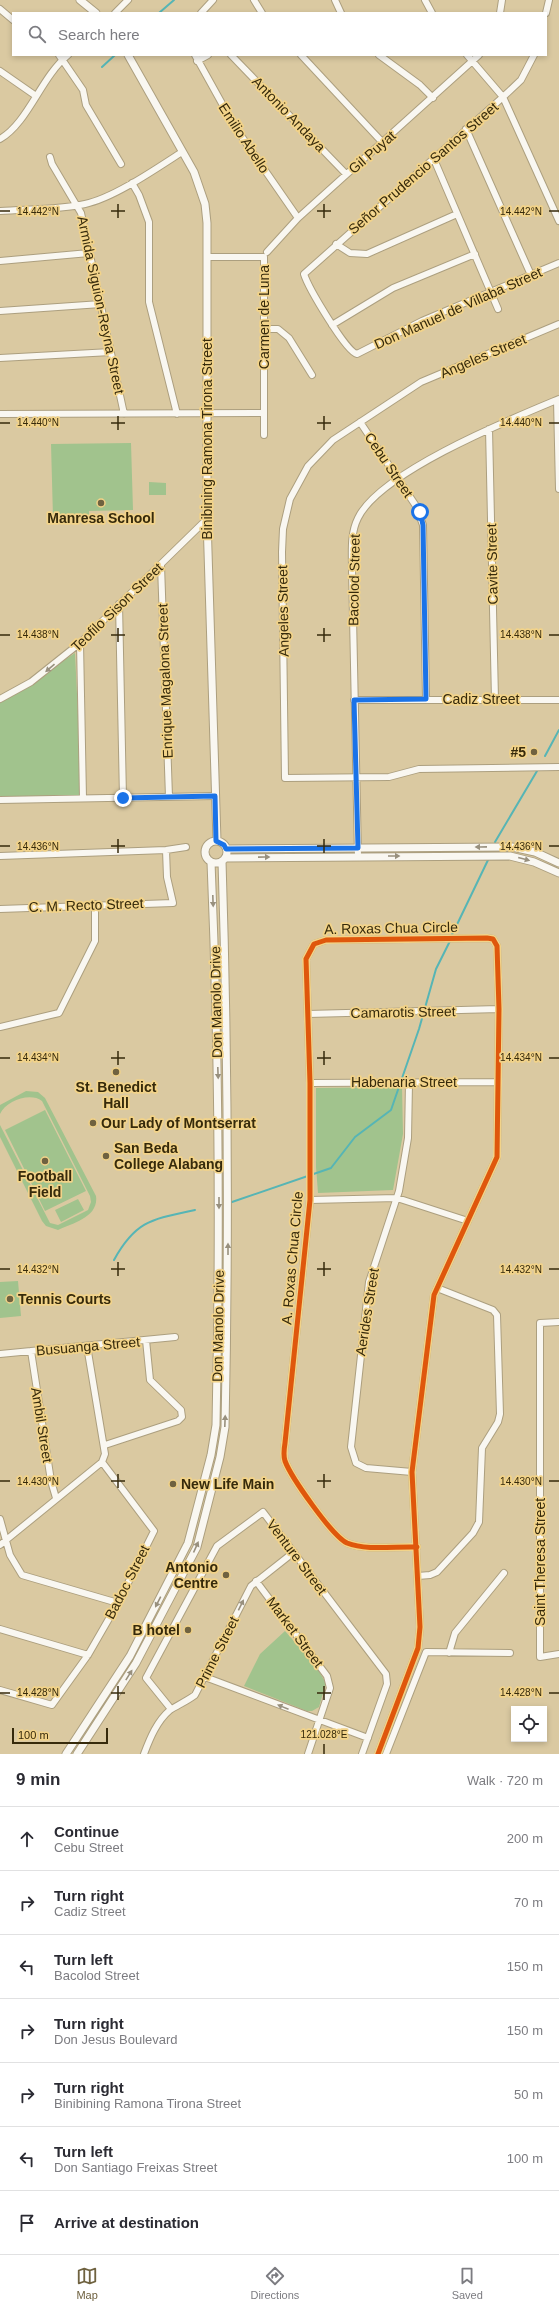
<!DOCTYPE html>
<meta charset="utf-8">
<style>
:root{--surface:#fff;--page:#f2f2f3;--text:#2b2b33;--muted:#7c7c81;--line:#e1e1e2;--accent:#6f6240}
body{margin:0;font-family:Helvetica,sans-serif;background:var(--page);color:var(--text)}
.controls{position:absolute;right:12px;bottom:12px;display:grid;overflow:hidden;border-radius:0px;box-shadow:0 2px 6px #0003}
.controls button{width:36px;height:36px;display:grid;place-items:center;padding:0;border:0;border-bottom:1px solid var(--line);background:var(--surface);color:var(--text);font:20px sans-serif}
.scale{position:absolute;left:12px;bottom:10px;width:96px;box-sizing:border-box;padding-left:4px;border:2px solid #362a0b;border-top:0;font-size:11px;line-height:14px;white-space:nowrap;color:#362a0b;-webkit-text-stroke:3px #f2d389;paint-order:stroke}
.stop{position:absolute;width:12px;height:12px;margin:-9px;border:3px solid #1a73e8;border-radius:50%;background:#fff}
.stop.end{background:#1a73e8;border-color:#fff;box-shadow:0 1px 4px #0008}
.list{margin:0;padding:0;list-style:none}
h2{display:flex;justify-content:space-between;align-items:center;height:52px;margin:0;padding:0 16px;font-size:17px}
h2 small{font-size:13px;font-weight:400;color:var(--muted)}
.list li{display:grid;grid-template-columns:26px 1fr auto;gap:12px;align-items:center;box-sizing:border-box;height:64px;padding:0 16px;border-top:1px solid var(--line)}
.list b{display:block;font-size:15px;white-space:nowrap}
.list p{margin:0;font-size:13px;white-space:nowrap;color:var(--muted)}
.list em{font-size:13px;font-style:normal;color:var(--muted)}
.icon{flex:none;width:22px;height:22px;fill:none;stroke:currentColor;stroke-width:2;stroke-linecap:round;stroke-linejoin:round}
.map{position:relative;flex:none;width:559px;height:1754px;overflow:hidden}
.search{position:absolute;background:var(--surface);box-shadow:0 2px 6px #0003;left:12px;right:12px;top:12px;height:44px;display:flex;align-items:center;gap:10px;box-sizing:border-box;padding:0 14px;border-radius:0px;color:var(--muted);font-size:15px}
.sheet{height:500px;background:var(--surface)}
nav{display:flex;justify-content:space-around;align-items:center;box-sizing:border-box;height:56px;border-top:1px solid var(--line);background:var(--surface);font-size:11px;color:var(--muted)}
nav a{display:grid;justify-items:center;gap:2px}
nav .on{color:var(--accent)}
.map>svg:first-child{display:block}
</style>
<div class="map">
<svg width="559" height="1754" viewBox="0 0 559 1754">
<rect width="100%" height="100%" fill="#dac9a1"/>
<!-- green -->
<path fill="#a1c38d" d="M131 443 133 510 89 511V517H53L51 444Z
M149 482 166 483V495H149Z
M75 653 82 797 0 798V701L20 690Z
M402 1087 403 1134 393 1190 318 1193 316 1167V1088Z
M26 1091 38 1092 45 1098 96 1196C99 1217 73 1223 58 1230L46 1226 42 1221 0 1137V1125L50 1223 58 1225 88 1210 91 1202 90 1196 42 1101C30 1092 6 1101 0 1114V1105Z
M45 1110 86 1191 45 1211 5 1130Z
M78 1199 84 1210 61 1222 55 1210Z
M18 1281 21 1316 0 1318V1282Z
M285 1631 315 1665 326 1683 319 1707 312 1711H307L244 1686 260 1654Z"/>
<g fill="none" stroke-linecap="round" stroke-linejoin="round">
<!-- stream -->
<path stroke="#56b5b5" stroke-width="2" d="M159 13 174 0
M102 67 115 55
M545 756 559 730
M495 842 537 771
M451 937 488 860
M232 1202 331 1168 355 1137 391 1110 419 1029 436 969 450 941
M114 1260C136 1220 153 1219 195 1210"/>
<defs>
<path id="minor" d="M254 0 262 13
M335 0 341 13
M425 0 432 13
M0 9 13 20
M115 13 128 0
M201 13 213 0
M500 13 502 0
M546 13 549 0
M59 55 83 90 86 105 121 164
M195 55 235 127 298 218
M231 55 346 174
M301 55 383 143
M379 55 420 85 433 98
M467 55 503 97 559 221
M534 55 521 80 503 97 304 274C308 287 346 352 357 354L422 321 559 263
M197 61 208 55
M0 71 36 96
M466 129 531 275
M0 139C28 123 41 77 68 55
M50 157 52 164 81 213 124 414
M433 157 498 309
M132 183 139 195 149 222V302L177 414
M0 211C28 209 58 210 85 204 114 198 157 168 182 152
M336 244 350 253 367 254 457 214
M267 252 298 218 479 55
M207 257H264V435
M0 261 89 253
M0 311 101 304
M559 324 421 382 333 440 308 466 290 499 283 529 282 552 285 778 389 777 419 769 559 767
M332 325 393 288 475 254
M265 329H278L289 338 312 375
M0 358 111 352
M557 400 559 489
M0 414 264 413
M360 422 416 506 423 525 426 699
M489 429 495 699
M161 565 169 797
M119 604 123 798
M80 643 83 798
M0 699 31 682 80 643 207 519
M354 700H559
M0 800 215 796
M0 856 166 850 186 847
M358 856 352 569C352 552 350 534 358 518 380 472 511 419 559 399
M0 909 173 903 167 877 166 850
M308 1014 499 1009
M0 1027 59 1013 95 941V904
M310 1083 497 1082
M409 1083 408 1138 399 1191 369 1282 351 1447 356 1463 366 1468 412 1472
M310 1200 397 1198 468 1221
M559 1322 540 1323V1657L559 1654
M31 1351 51 1481 56 1498
M0 1354 175 1337
M105 1445 178 1421 182 1417 181 1410 150 1380 146 1340
M0 1519 10 1555 22 1575 118 1603
M0 1545 102 1462 105 1454 87 1346
M418 1576 430 1575 437 1572 473 1533 479 1522 482 1448 498 1422 500 1414 497 1315 493 1310 437 1288
M256 1581 327 1676 330 1688 308 1754
M0 1629 88 1655
M449 1653 455 1633 504 1573
M205 1677 368 1738
M0 1690 52 1705 88 1655 118 1603 154 1531 102 1462
M171 1709 146 1678 217 1546 263 1512 386 1674 387 1684 362 1754
M144 1754C150 1738 157 1721 170 1710 178 1705 187 1701 195 1695L251 1586 294 1552
M378 1754 418 1648 420 1627 412 1472 434 1295 497 1157 499 1009 497 946 493 939 487 938 326 940 314 944 306 959 310 1083V1200L285 1443C284 1449 283 1455 285 1461 291 1477 332 1536 347 1543 367 1551 396 1546 417 1547
M386 1754 426 1652 510 1653"/>
<path id="tertiary" d="M80 0 96 13
M128 55 194 172 205 204 207 223V519L217 841
M205 852a11 11 0 1 1 22 0a11 11 0 1 1-22 0Z
M227 849 512 847 535 852 559 863
M225 858 510 856 534 862 559 873
M66 1754 130 1656 188 1543 211 1455 216 1425C220 1237 219 1050 211 862
M77 1754 136 1663 197 1547 220 1457 225 1427C229 1238 228 1050 222 861"/>
</defs>
<!-- minor casing -->
<use href="#minor" stroke="#ac9f7f" stroke-width="8"/>
<!-- tertiary casing -->
<use href="#tertiary" stroke="#ac9f7f" stroke-width="9"/>
<!-- minor -->
<use href="#minor" stroke="#f9f7f1" stroke-width="6"/>
<!-- tertiary -->
<use href="#tertiary" stroke="#f9f7f1" stroke-width="7"/>
<defs>
<path id="cycleway" d="M378 1754 418 1648 420 1627 412 1472 434 1295 497 1157 499 1009 497 946 493 939 487 938 326 940 314 944 306 959 310 1083V1200L285 1443C284 1449 283 1455 285 1461 291 1477 332 1536 347 1543 367 1551 396 1546 417 1547"/>
</defs>
<!-- cycleway casing -->
<use href="#cycleway" stroke="#f2d389" stroke-width="8"/>
<!-- cycleway -->
<use href="#cycleway" stroke="#df570c" stroke-width="5"/>
</g>
<!-- one-way arrows -->
<defs><path id="oneway-solid" d="M-6-.8H1V-3.2L6.5 0L1 3.2V.8H-6Z"/></defs>
<g fill="#98907e">
<use href="#oneway-solid" transform="translate(50 668) rotate(139)"/>
<use href="#oneway-solid" transform="translate(481 847) rotate(179)"/>
<use href="#oneway-solid" transform="translate(394 856)"/>
<use href="#oneway-solid" transform="translate(264 857) rotate(-1)"/>
<use href="#oneway-solid" transform="translate(524 859) rotate(15)"/>
<use href="#oneway-solid" transform="translate(213 901) rotate(88)"/>
<use href="#oneway-solid" transform="translate(218 1073) rotate(88)"/>
<use href="#oneway-solid" transform="translate(219 1203) rotate(90)"/>
<use href="#oneway-solid" transform="translate(228 1249) rotate(-90)"/>
<use href="#oneway-solid" transform="translate(225 1421) rotate(-88)"/>
<use href="#oneway-solid" transform="translate(196 1547) rotate(-66)"/>
<use href="#oneway-solid" transform="translate(158 1602) rotate(117)"/>
<use href="#oneway-solid" transform="translate(241 1605) rotate(-64)"/>
<use href="#oneway-solid" transform="translate(129 1675) rotate(-58)"/>
<use href="#oneway-solid" transform="translate(283 1707) rotate(-158)"/>
</g>
<g fill="none" stroke-linecap="round" stroke-linejoin="round">
<!-- route -->
<path stroke="#1a73e8" stroke-width="5" d="M123 798 215 796 216 841 224 845 226 849 358 848 354 700 426 699 423 525 420 512"/>
</g>
<!-- ticks -->
<path fill="none" stroke="#362a0b" stroke-width="1.5" d="M118 204V218M324 204V218M0 211H10M111 211H125M317 211H331M549 211H559M118 416V430M324 416V430M0 423H10M111 423H125M317 423H331M549 423H559M118 628V642M324 628V642M0 635H10M111 635H125M317 635H331M549 635H559M118 839V853M324 839V853M0 846H10M111 846H125M317 846H331M549 846H559M118 1051V1065M324 1051V1065M0 1058H10M111 1058H125M317 1058H331M549 1058H559M118 1262V1276M324 1262V1276M0 1269H10M111 1269H125M317 1269H331M549 1269H559M118 1474V1488M324 1474V1488M0 1481H10M111 1481H125M317 1481H331M549 1481H559M118 1686V1700M324 1686V1700M0 1693H10M111 1693H125M317 1693H331M549 1693H559M324 1744V1754"/>
<!-- markers -->
<g fill="#6f6240" stroke="#f2d389" stroke-width="1.5">
<circle cx="101" cy="503" r="4"/>
<circle cx="534" cy="752" r="4"/>
<circle cx="116" cy="1072" r="4"/>
<circle cx="93" cy="1123" r="4"/>
<circle cx="106" cy="1156" r="4"/>
<circle cx="45" cy="1161" r="4"/>
<circle cx="10" cy="1299" r="4"/>
<circle cx="173" cy="1484" r="4"/>
<circle cx="226" cy="1575" r="4"/>
<circle cx="188" cy="1630" r="4"/>
</g>
<g text-anchor="middle" dominant-baseline="central" stroke-width="3.5" stroke-linejoin="round" paint-order="stroke">
<!-- street labels -->
<g font-size="14" fill="#362a0b" stroke="#f2d389">
<text transform="translate(289 114) rotate(46)">Antonio Andaya</text>
<text transform="translate(244 138) rotate(57)">Emilio Abello</text>
<text transform="translate(372 152) rotate(-41)">Gil Puyat</text>
<text transform="translate(423 168) rotate(-41)">Señor Prudencio Santos Street</text>
<text transform="translate(101 305) rotate(78)">Armida Siguion-Reyna Street</text>
<text transform="translate(458 308) rotate(-24)">Don Manuel de Villaba Street</text>
<text transform="translate(264 317) rotate(-90)">Carmen de Luna</text>
<text transform="translate(483 356) rotate(-23)">Angeles Street</text>
<text transform="translate(207 439) rotate(-90)">Binibining Ramona Tirona Street</text>
<text transform="translate(389 465) rotate(56)">Cebu Street</text>
<text transform="translate(492 564) rotate(-91)">Cavite Street</text>
<text transform="translate(354 580) rotate(-89)">Bacolod Street</text>
<text transform="translate(117 607) rotate(-44)">Teofilo Sison Street</text>
<text transform="translate(283 611) rotate(-91)">Angeles Street</text>
<text transform="translate(165 681) rotate(-92)">Enrique Magalona Street</text>
<text x="481" y="699">Cadiz Street</text>
<text transform="translate(86 905) rotate(-2)">C. M. Recto Street</text>
<text transform="translate(391 928) rotate(-1)">A. Roxas Chua Circle</text>
<text transform="translate(216 1002) rotate(-91)">Don Manolo Drive</text>
<text transform="translate(403 1012) rotate(-1)">Camarotis Street</text>
<text x="404" y="1082">Habenaria Street</text>
<text transform="translate(292 1258) rotate(-85)">A. Roxas Chua Circle</text>
<text transform="translate(367 1312) rotate(-81)">Aerides Street</text>
<text transform="translate(218 1326) rotate(-89)">Don Manolo Drive</text>
<text transform="translate(88 1346) rotate(-5)">Busuanga Street</text>
<text transform="translate(42 1425) rotate(81)">Ambil Street</text>
<text transform="translate(297 1557) rotate(53)">Venture Street</text>
<text transform="translate(540 1562) rotate(-90)">Saint Theresa Street</text>
<text transform="translate(127 1582) rotate(-63)">Badoc Street</text>
<text transform="translate(295 1632) rotate(53)">Market Street</text>
<text transform="translate(217 1652) rotate(-63)">Prime Street</text>
</g>
<!-- poi labels -->
<g font-size="14" font-weight="bold" fill="#362a0b" stroke="#f2d389" text-anchor="start">
<text x="101" y="518" text-anchor="middle">Manresa School</text>
<text x="526" y="752" text-anchor="end">#5</text>
<text x="116" y="1087" text-anchor="middle">St. Benedict<tspan x="116" dy="16">Hall</tspan></text>
<text x="101" y="1123">Our Lady of Montserrat</text>
<text x="114" y="1148">San Beda<tspan x="114" dy="16">College Alabang</tspan></text>
<text x="45" y="1176" text-anchor="middle">Football<tspan x="45" dy="16">Field</tspan></text>
<text x="18" y="1299">Tennis Courts</text>
<text x="181" y="1484">New Life Main</text>
<text x="218" y="1567" text-anchor="end">Antonio<tspan x="218" dy="16">Centre</tspan></text>
<text x="180" y="1630" text-anchor="end">B hotel</text>
</g>
</g>
<g font-size="10" text-anchor="middle" fill="#362a0b" stroke="#f2d389" stroke-width="3.5" stroke-linejoin="round" paint-order="stroke">
<text x="38" y="215">14.442°N</text>
<text x="521" y="215">14.442°N</text>
<text x="38" y="426">14.440°N</text>
<text x="521" y="426">14.440°N</text>
<text x="38" y="638">14.438°N</text>
<text x="521" y="638">14.438°N</text>
<text x="38" y="850">14.436°N</text>
<text x="521" y="850">14.436°N</text>
<text x="38" y="1061">14.434°N</text>
<text x="521" y="1061">14.434°N</text>
<text x="38" y="1273">14.432°N</text>
<text x="521" y="1273">14.432°N</text>
<text x="38" y="1485">14.430°N</text>
<text x="521" y="1485">14.430°N</text>
<text x="38" y="1696">14.428°N</text>
<text x="521" y="1696">14.428°N</text>
<text x="324" y="1738">121.028°E</text>
</g>
</svg>
<div class="controls">
<button><svg class="icon" aria-label="locate" viewBox="0 0 24 24"><circle cx="12" cy="12" r="6"/><path d="M12 2v4M12 18v4M2 12h4M18 12h4"/></svg></button>
</div>
<div class="scale">100 m</div>
<div class="stop" style="left:420px;top:512px"></div>
<div class="stop end" style="left:123px;top:798px"></div>
<div class="search"><svg class="icon" aria-label="search" viewBox="0 0 24 24"><circle cx="10" cy="10" r="6"/><path d="M15 15l6 6"/></svg>Search here</div>
</div>
<section class="sheet">
<h2>9 min<small>Walk · 720 m</small></h2>
<ul class="list">
<li><svg class="icon" aria-label="ahead" viewBox="0 0 24 24"><path d="M12 20V5M6 11l6-6 6 6"/></svg><div><b>Continue</b><p>Cebu Street</p></div><em>200 m</em></li>
<li><svg class="icon" aria-label="right" viewBox="0 0 24 24"><path d="M7 20v-9h11M14 6l5 5-5 5"/></svg><div><b>Turn right</b><p>Cadiz Street</p></div><em>70 m</em></li>
<li><svg class="icon" aria-label="left" viewBox="0 0 24 24"><path d="M17 20v-9H6M10 6l-5 5 5 5"/></svg><div><b>Turn left</b><p>Bacolod Street</p></div><em>150 m</em></li>
<li><svg class="icon" aria-label="right" viewBox="0 0 24 24"><path d="M7 20v-9h11M14 6l5 5-5 5"/></svg><div><b>Turn right</b><p>Don Jesus Boulevard</p></div><em>150 m</em></li>
<li><svg class="icon" aria-label="right" viewBox="0 0 24 24"><path d="M7 20v-9h11M14 6l5 5-5 5"/></svg><div><b>Turn right</b><p>Binibining Ramona Tirona Street</p></div><em>50 m</em></li>
<li><svg class="icon" aria-label="left" viewBox="0 0 24 24"><path d="M17 20v-9H6M10 6l-5 5 5 5"/></svg><div><b>Turn left</b><p>Don Santiago Freixas Street</p></div><em>100 m</em></li>
<li><svg class="icon" aria-label="arrive" viewBox="0 0 24 24"><path d="M6 21V4h12l-3 4 3 4H6"/></svg><div><b>Arrive at destination</b></div></li>
</ul>
</section>
<nav>
<a class="on"><svg class="icon" aria-label="map" viewBox="0 0 24 24"><path d="M3 6l6-2 6 2 6-2v14l-6 2-6-2-6 2zM9 4v14M15 6v14"/></svg>Map</a>
<a><svg class="icon" aria-label="directions" viewBox="0 0 24 24"><path d="M12 3l9 9-9 9-9-9zM9 14v-3h6M13 9l2 2-2 2"/></svg>Directions</a>
<a><svg class="icon" aria-label="saved" viewBox="0 0 24 24"><path d="M7 4h10v16l-5-4-5 4z"/></svg>Saved</a>
</nav>
